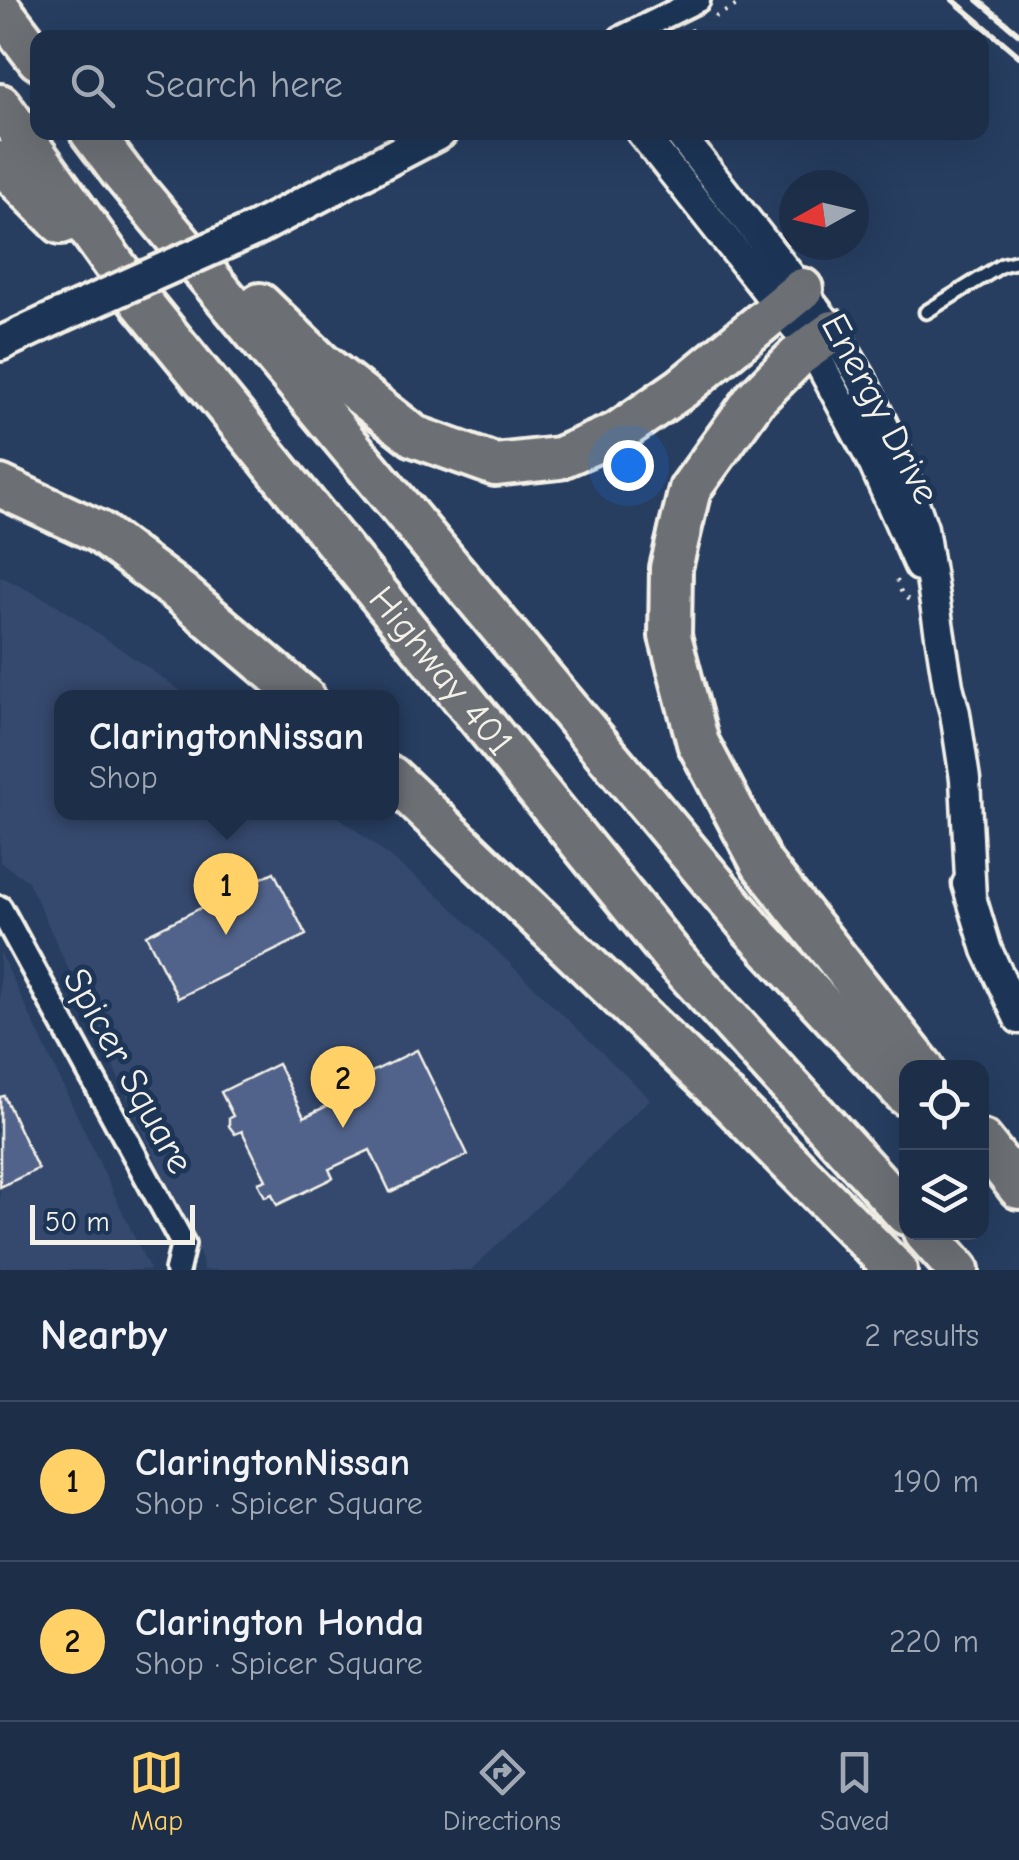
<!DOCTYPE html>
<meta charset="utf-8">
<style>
:root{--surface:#1d2e49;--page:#253650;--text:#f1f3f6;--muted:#a0a8b4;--line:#3b4a61;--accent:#ffd166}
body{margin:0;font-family:"Comic Neue",sans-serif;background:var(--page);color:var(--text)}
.controls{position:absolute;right:30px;bottom:30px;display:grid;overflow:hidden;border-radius:20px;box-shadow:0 10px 40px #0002}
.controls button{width:90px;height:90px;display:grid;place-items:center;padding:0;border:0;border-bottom:2px solid var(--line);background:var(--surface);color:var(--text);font:50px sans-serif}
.compass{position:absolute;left:779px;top:170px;width:90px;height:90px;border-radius:50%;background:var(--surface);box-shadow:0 10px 40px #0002;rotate:262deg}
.scale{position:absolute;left:30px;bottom:25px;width:165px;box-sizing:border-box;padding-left:10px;border:5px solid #f4f1e8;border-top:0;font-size:28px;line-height:35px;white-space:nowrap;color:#f4f1e8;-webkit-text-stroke:8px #1d3557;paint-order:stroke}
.you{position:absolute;left:628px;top:465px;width:35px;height:35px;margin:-25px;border:8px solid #fff;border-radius:50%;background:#1a73e8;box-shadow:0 0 0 15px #1a73e833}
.badge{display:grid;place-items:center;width:65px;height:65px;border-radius:50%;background:var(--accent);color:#111;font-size:32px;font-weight:700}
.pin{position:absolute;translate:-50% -82px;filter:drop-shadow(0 2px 5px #0008)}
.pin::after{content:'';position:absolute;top:52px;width:35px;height:30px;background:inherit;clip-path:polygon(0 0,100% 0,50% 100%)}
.popup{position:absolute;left:54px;top:690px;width:345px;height:130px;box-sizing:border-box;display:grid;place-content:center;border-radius:20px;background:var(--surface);filter:drop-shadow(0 2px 8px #0005);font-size:32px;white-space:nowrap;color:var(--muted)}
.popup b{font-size:38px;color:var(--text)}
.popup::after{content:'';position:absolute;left:50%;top:100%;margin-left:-20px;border:20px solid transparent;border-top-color:var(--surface)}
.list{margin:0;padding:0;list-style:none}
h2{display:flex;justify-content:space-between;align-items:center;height:130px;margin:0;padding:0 40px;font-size:42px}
h2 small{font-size:32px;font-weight:400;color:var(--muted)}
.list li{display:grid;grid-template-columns:65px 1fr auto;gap:30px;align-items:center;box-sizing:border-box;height:160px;padding:0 40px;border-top:2px solid var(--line)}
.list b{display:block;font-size:38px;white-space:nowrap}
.list p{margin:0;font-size:32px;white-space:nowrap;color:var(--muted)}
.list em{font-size:32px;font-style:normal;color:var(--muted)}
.icon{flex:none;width:55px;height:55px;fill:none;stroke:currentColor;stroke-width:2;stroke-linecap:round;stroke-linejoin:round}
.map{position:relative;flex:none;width:1019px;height:1270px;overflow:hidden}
.search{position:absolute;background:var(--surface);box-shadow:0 10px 40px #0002;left:30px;right:30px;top:30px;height:110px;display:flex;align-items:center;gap:25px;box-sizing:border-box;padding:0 35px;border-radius:20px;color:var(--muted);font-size:38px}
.sheet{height:450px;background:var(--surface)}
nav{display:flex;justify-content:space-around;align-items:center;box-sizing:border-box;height:140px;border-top:2px solid var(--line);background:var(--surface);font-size:28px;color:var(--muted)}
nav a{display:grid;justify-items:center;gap:5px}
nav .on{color:var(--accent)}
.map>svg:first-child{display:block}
</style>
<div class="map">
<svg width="1019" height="1270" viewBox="0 0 1019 1270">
<rect width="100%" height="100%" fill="#273e61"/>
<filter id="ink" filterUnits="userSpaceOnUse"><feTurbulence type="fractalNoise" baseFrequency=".01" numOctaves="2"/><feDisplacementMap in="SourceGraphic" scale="20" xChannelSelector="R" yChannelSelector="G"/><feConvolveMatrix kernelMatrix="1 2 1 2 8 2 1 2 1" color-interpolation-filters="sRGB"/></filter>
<g filter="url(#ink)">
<!-- built -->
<path fill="#34496e" d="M0 576 57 605 190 697 61 698V812L334 813 442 898 650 1099 471 1270H203L202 1260 28 881 0 862Z
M0 952 150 1270H0Z"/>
<!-- building -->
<path fill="#51648b" stroke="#f4f1e8" stroke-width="2.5" d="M274 872 306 935 178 998 146 935Z
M417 1050 468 1155 390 1192 370 1150 329 1169 333 1178 277 1205 272 1194 265 1197 258 1183 266 1180 242 1131 235 1134 229 1126V1118L233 1116 221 1092 278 1064 304 1117 348 1096 343 1086Z
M4 1096 38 1169 0 1187V1097Z"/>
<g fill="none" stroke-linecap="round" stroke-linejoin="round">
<defs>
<path id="service" d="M926 312 1002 265 1019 261"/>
<path id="minor" d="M621 38 698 0
M0 908 183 1244 177 1270"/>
<path id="tertiary" d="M641 132 811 347 874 465 919 566
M678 132 833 331 861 378 896 452 923 528 948 686 955 713 965 779 971 898
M967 884 987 950 1019 1019"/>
<path id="secondary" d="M255 229 440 132
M0 344 62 315"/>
<g id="motorway">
<path d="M0 9 38 59"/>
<path id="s1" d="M0 105 142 303 674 958 906 1214"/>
<path d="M91 132 121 172 753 930 906 1095"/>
<path d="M0 162 61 223"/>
<path d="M260 304 322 364 414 436 495 465 559 458 617 433 682 388 802 289"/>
<path d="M833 331 798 356 755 399 690 489 671 568 670 636 698 743 762 864 923 1068"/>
<path d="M0 486 99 532 182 594 304 698"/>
<path d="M391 777 726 1098 896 1270"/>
<path d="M982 1141 1019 1188"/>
<path d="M924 1232 958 1270"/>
</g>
</defs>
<!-- service casing -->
<use href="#service" stroke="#f4f1e8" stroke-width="19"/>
<!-- minor casing -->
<use href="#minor" stroke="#f4f1e8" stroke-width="30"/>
<!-- tertiary casing -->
<use href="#tertiary" stroke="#f4f1e8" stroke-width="35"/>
<!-- secondary casing -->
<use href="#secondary" stroke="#f4f1e8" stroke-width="40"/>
<!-- motorway casing -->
<use href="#motorway" stroke="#f4f1e8" stroke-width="48"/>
<!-- path -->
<path stroke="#f4f1e8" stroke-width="4" stroke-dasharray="2.5 8" stroke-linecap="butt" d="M715 17 746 0
M683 38 693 29
M897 580 900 590 910 602"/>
<!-- service -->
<use href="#service" stroke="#1d3557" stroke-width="11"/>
<!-- minor -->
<use href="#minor" stroke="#1d3557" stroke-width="22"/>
<!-- tertiary -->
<use href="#tertiary" stroke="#1d3557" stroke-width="28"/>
<!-- secondary -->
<use href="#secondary" stroke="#1d3557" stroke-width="32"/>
<!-- motorway -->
<use href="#motorway" stroke="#6c6f75" stroke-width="40"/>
<!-- rail -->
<path stroke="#f4f1e8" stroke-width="6" d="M953 0 1019 56
M978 0 1019 34"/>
<defs>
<path id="secondary-bridge" d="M62 315 255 229"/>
</defs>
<!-- secondary-bridge casing -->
<use href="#secondary-bridge" stroke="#f4f1e8" stroke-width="40" stroke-linecap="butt"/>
<!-- secondary-bridge -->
<use href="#secondary-bridge" stroke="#1d3557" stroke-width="32"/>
</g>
</g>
<g text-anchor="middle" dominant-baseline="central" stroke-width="10" stroke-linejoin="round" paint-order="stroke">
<!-- street labels -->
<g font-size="38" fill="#f4f1e8" stroke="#1d3557">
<text transform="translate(880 409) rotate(62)">Energy Drive</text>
<text stroke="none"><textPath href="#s1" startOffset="718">Highway 401</textPath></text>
<text transform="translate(128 1071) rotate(61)">Spicer Square</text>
</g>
</g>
</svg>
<div class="controls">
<button><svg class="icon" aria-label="locate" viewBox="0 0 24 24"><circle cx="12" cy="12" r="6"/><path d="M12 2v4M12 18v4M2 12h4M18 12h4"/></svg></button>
<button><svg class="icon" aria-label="layers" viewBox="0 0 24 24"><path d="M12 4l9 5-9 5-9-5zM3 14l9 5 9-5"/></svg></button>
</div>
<svg class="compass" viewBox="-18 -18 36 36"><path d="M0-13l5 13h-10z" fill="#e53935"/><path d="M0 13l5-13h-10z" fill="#a0a8b4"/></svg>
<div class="scale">50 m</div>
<div class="you"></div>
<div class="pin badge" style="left:226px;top:935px">1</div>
<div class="popup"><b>ClaringtonNissan</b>Shop</div>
<div class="pin badge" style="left:343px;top:1128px">2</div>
<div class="search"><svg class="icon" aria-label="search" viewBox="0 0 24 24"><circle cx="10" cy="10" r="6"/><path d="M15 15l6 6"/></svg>Search here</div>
</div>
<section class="sheet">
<h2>Nearby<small>2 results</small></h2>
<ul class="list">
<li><span class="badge">1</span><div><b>ClaringtonNissan</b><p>Shop · Spicer Square</p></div><em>190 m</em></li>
<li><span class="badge">2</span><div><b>Clarington Honda</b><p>Shop · Spicer Square</p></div><em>220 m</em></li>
</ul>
</section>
<nav>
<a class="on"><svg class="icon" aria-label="map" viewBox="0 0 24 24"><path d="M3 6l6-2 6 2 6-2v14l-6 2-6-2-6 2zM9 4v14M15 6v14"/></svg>Map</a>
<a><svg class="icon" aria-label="directions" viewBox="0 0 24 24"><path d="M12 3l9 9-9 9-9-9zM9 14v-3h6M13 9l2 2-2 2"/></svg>Directions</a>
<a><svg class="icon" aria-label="saved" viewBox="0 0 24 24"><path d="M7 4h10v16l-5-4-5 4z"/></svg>Saved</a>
</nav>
